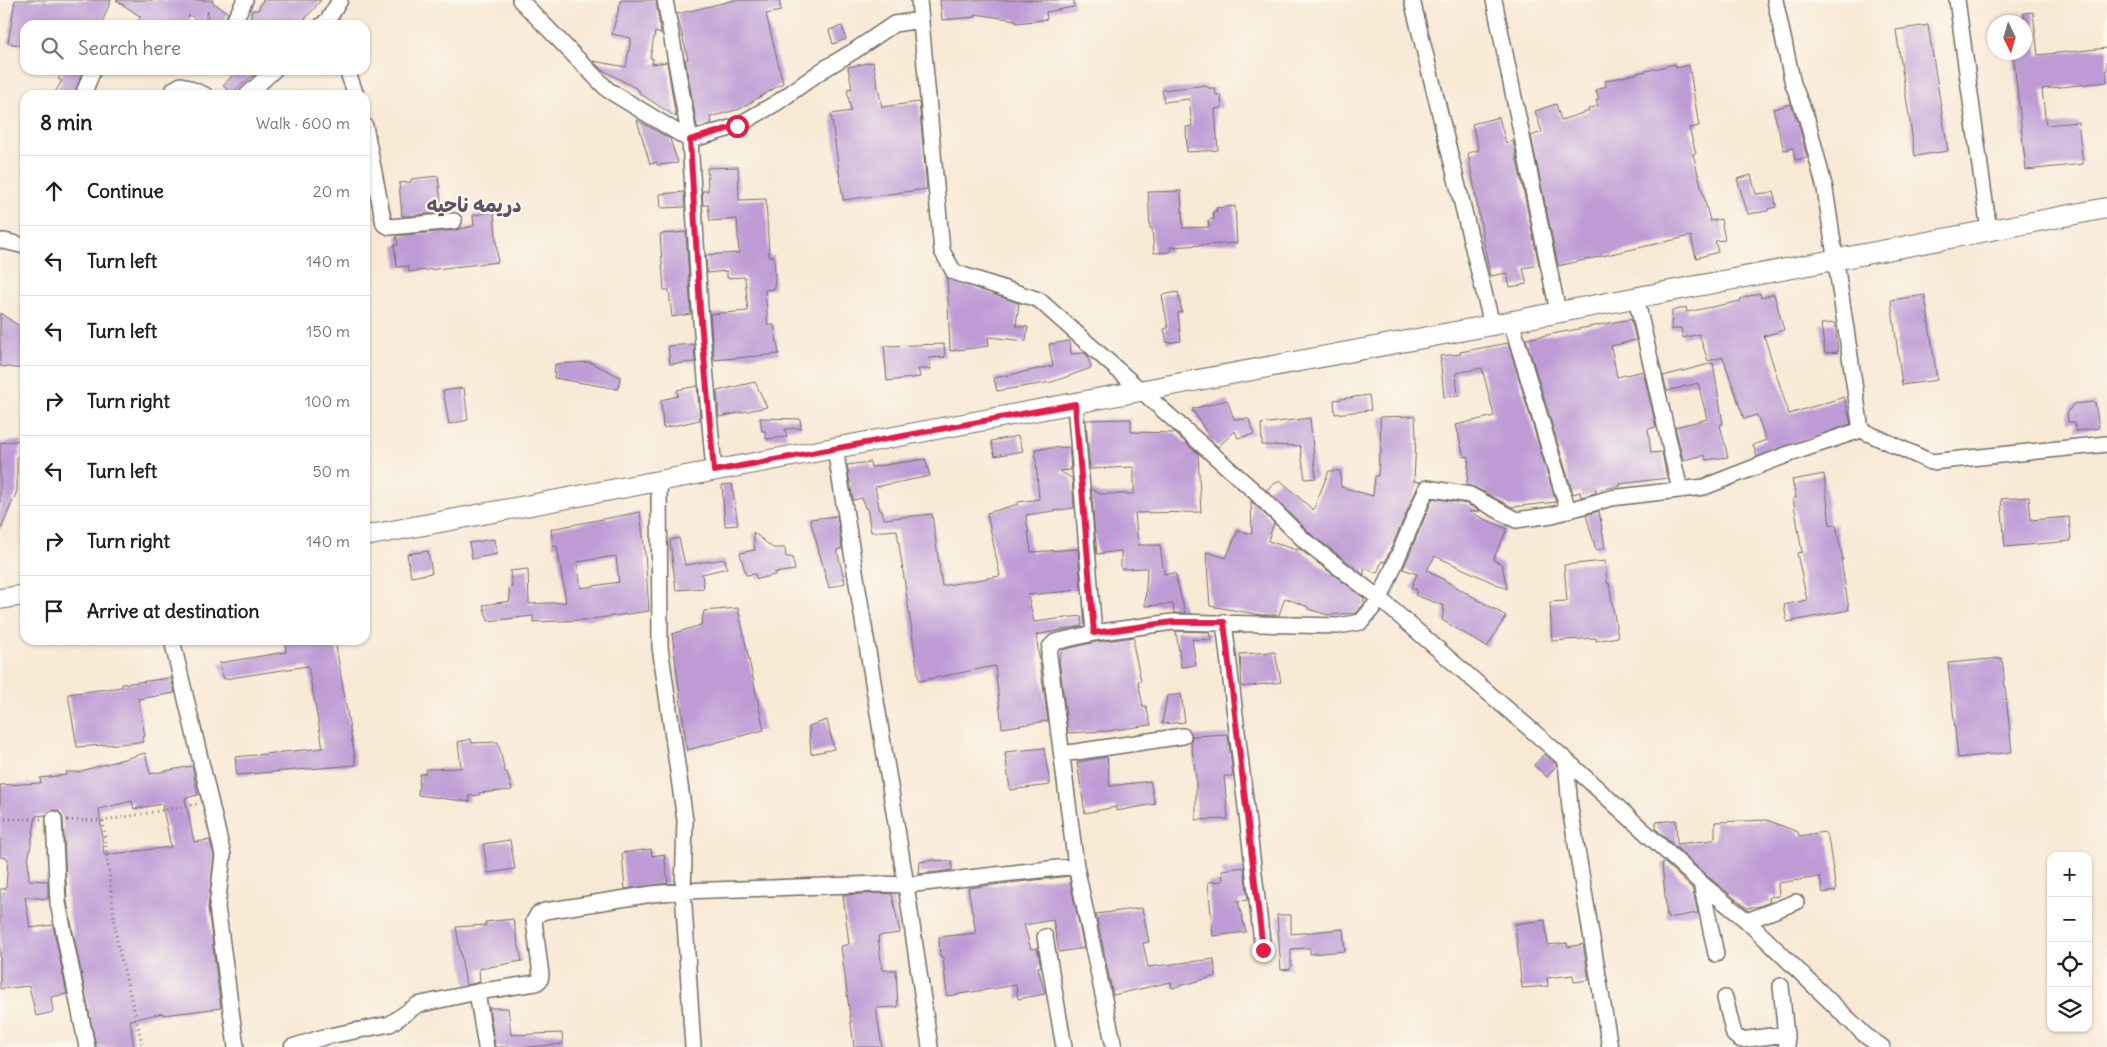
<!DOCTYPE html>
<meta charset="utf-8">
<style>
:root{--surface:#fff;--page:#f6f6f6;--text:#202124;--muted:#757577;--line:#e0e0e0}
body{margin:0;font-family:Delius,"Playpen Sans Arabic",sans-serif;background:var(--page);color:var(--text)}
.controls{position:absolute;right:15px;bottom:15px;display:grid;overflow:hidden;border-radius:10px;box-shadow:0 1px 4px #0004}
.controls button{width:45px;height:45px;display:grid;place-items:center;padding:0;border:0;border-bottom:1px solid var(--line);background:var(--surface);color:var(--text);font:25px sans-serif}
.compass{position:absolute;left:1987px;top:15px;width:45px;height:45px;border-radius:50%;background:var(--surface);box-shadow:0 1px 4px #0004;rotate:175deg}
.stop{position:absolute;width:15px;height:15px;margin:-11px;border:4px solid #e11d48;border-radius:50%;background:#fff}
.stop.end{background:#e11d48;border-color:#fff;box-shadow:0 1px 5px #0008}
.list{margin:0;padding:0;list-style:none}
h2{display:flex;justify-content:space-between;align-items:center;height:65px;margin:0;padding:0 20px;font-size:21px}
h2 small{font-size:16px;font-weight:400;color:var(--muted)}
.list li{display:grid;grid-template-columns:32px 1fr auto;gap:15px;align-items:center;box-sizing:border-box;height:70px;padding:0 20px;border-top:1px solid var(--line)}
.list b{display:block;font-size:19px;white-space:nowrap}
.list em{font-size:16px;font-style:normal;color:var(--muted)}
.icon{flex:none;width:28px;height:28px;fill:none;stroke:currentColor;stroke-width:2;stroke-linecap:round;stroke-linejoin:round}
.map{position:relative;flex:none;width:2107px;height:1047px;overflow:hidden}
.search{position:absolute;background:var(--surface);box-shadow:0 1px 4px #0004;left:20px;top:20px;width:350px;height:55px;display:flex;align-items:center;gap:12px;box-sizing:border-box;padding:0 18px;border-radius:15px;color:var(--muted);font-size:19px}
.panel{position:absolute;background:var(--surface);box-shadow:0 1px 4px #0004;left:20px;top:90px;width:350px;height:555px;border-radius:15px}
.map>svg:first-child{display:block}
</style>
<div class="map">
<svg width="2107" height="1047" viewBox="0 0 2107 1047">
<rect width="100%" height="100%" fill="#fbf7ec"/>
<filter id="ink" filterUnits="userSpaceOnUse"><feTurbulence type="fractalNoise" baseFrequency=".02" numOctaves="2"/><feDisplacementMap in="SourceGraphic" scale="10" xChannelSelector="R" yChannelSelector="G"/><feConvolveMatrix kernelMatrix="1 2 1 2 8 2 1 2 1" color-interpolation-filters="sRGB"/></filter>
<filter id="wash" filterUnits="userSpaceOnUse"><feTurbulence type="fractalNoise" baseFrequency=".0096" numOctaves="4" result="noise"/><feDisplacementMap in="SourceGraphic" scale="20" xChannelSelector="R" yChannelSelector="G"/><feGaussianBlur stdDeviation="1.12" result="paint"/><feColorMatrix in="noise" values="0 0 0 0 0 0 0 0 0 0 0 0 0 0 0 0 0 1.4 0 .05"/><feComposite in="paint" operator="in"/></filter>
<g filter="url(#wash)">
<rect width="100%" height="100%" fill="#f8e9d5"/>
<g id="blocks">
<!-- building -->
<path fill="#be9bd5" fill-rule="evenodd" d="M15 0H111L101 25H25V46L8 43Z
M116 0H213L212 2 228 13 223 25H207L208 11 202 23 189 15 184 25H134L141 17Z
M263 0H321L300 25H260L250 21 252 10H258Z
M621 0H656L661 34 655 32 650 58H653L652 64 667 62 676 117 639 93V90L601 69 593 61 626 67 631 38 612 34Z
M735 0H779L781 11 766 14 783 83 740 109 710 117 712 123 699 128 697 127 685 59H688L677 14Z
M940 0H1074V7L1046 12 1047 19 1035 21 1016 23V20L975 14 976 17 942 20Z
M2033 12 2038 55 2107 48V82L2042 89 2046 125 2078 122 2083 164 2026 170 2013 52H2024V13Z
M1928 25 1948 151 1915 156 1896 30Z
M842 26 846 39 833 44 829 30Z
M873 62 882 107 919 102 927 189 843 200 831 114 851 111 847 89 852 88 848 67Z
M1675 64 1676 68 1689 65 1699 126 1689 128 1696 153 1693 154 1710 221 1721 219 1725 240 1715 241 1718 252 1696 258 1691 236 1558 266 1531 136 1542 132 1535 111 1556 104 1561 120 1589 111 1588 109 1598 106 1596 100 1599 99 1596 90 1606 86 1605 81Z
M65 70H83L74 95H53L62 81 58 79Z
M237 70H260L232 93 223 86Z
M1206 85 1208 88H1215L1216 95H1221L1222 108 1215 109 1218 150 1187 152 1186 127 1192 126 1189 99 1164 102 1162 90Z
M1791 104 1798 122 1807 158 1795 160 1793 148 1784 150 1773 109Z
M1499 117 1506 143 1513 141 1539 265 1523 268 1527 284 1510 287 1507 273 1490 276 1468 153 1479 150 1472 124Z
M637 120 670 139 678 163 657 165V162L650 164Z
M738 167 739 200 766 199 769 256H774L775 276 774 289 765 290 768 325H774L779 354 714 360 710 314 748 311 745 277 727 278V271L707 273 706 255 739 253 737 219 710 221 708 205H703L702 191H708L707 168Z
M1751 175 1756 194 1774 192 1776 207 1768 209V211L1748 214 1737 179Z
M438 176 442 213 402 216 399 183 411 182V179Z
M1181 191 1183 228 1209 227 1208 220 1214 219 1213 211H1217L1216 208 1235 206 1237 243 1170 247 1171 252 1154 253 1152 228H1150L1148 192Z
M684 192 685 207 661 208 660 194Z
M494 212 498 262 409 272 408 266 397 267 394 245H398L396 236 455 230 474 226 473 215Z
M686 232 691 314 672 317 669 290H664L660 234Z
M947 278 1019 303 1016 326 1028 327 1026 341 988 337 989 346 950 351Z
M1178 292 1182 312 1178 313 1181 341 1167 343 1164 329 1168 328 1162 295Z
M1760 293 1761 298 1774 294 1784 330 1764 336 1789 414 1844 397 1851 424 1757 457 1753 445 1766 440 1757 415 1744 419 1723 357 1708 361 1699 334 1683 338 1681 328 1671 330 1672 311 1686 307 1687 312 1741 301 1740 299Z
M1925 295 1937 380 1902 385 1891 300Z
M0 313 25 330V369L0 366Z
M1631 319 1636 340 1611 346 1617 377 1643 371 1656 427 1648 429 1651 453 1662 452 1667 478 1620 484V486L1595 490 1596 493 1581 497 1580 492 1573 494 1526 339Z
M1835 323 1838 352 1825 353 1821 324Z
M1070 341 1071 354 1085 353 1088 356 1091 368 1052 382 997 391 994 378 1053 366 1049 344Z
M1508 343 1556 502 1512 507 1474 487 1467 485 1469 456 1464 457 1456 425 1494 416 1482 368 1456 373 1458 396 1444 397 1440 356 1461 354 1460 352Z
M694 344 695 362 670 364 668 346Z
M944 344 945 357 929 358 931 369H918L920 377 887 381 884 346Z
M590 362 620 377 618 389 554 378 555 364Z
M1713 363 1723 424 1720 425 1728 457 1706 460 1705 455 1683 460 1675 427 1707 419 1698 383 1667 391 1663 376Z
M755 382 767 407 719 417 717 391Z
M697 386 700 420 663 428 661 400 678 396 677 390Z
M464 388 468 420 449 424 443 391Z
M1369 395 1371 410 1335 414 1334 400Z
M1227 400 1234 419H1249L1254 434 1238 438 1235 431 1218 447 1212 441 1192 409Z
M2095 402 2099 428 2076 431 2075 422H2068L2067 414 2073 404Z
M1415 416 1416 439 1414 481 1420 482 1385 562 1382 561 1377 573 1364 568V575L1312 535 1266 490 1280 480 1313 510 1329 471H1340L1341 487 1373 496 1375 476H1378L1379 454H1381L1380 417Z
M760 418 800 419 801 428 785 429 787 437 766 439 765 431H762Z
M1310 418 1316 478 1305 479 1300 446 1262 445 1261 424Z
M1131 419V432L1175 433 1198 454 1201 512 1135 513 1138 545H1160L1164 574 1175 573 1185 613H1174L1173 604 1145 606 1147 568 1121 569V551L1097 554 1091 489 1101 494H1134V467L1090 469 1086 420Z
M1018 436 1023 451 995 456 991 441Z
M21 440 19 456 17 457V491L0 531V443Z
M1069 447 1071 470 1059 471 1072 478 1074 508 1026 515 1031 552 1078 549 1081 590 1028 595 1034 622 1081 616 1082 626 1036 635 1048 721 1002 728 995 666 919 681 897 530 871 532 867 508H865L862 498 853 500 847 465 870 462 871 467 925 459 930 476 875 487 880 511H882L884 519 932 514 942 586 1000 576 987 513 1018 504V502L1039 499 1035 449Z
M1824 474 1830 525 1836 524 1843 560H1841L1849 610 1787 622 1784 605 1807 600 1797 553 1802 552 1793 498H1796L1792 480Z
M732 484 738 525 725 526 722 485Z
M2029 497 2031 520 2069 517 2071 541 2005 547 2001 499Z
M1433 498 1467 504 1480 511 1469 512 1507 529 1493 560 1502 564 1507 589 1435 556 1427 570 1506 616 1487 647 1442 620 1444 606 1415 595 1417 590 1411 588 1417 574 1403 569Z
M1251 501 1274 523 1268 541 1297 550 1298 548 1364 598V604L1356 613 1328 615 1308 609V607L1285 598 1279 615H1261L1210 606 1206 552 1226 558 1238 530 1252 534Z
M1599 511 1605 548 1596 550 1586 515Z
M640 512 645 553 649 611 585 620 533 622V616L488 621 483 605 510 601 509 588 512 587 510 571 528 569 529 604 566 602 557 546 553 547 551 529ZM616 556 619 582 581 588 577 562Z
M837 516 842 548 837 550 845 583 829 588 810 519Z
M753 532 773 548H785L786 557H792L795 570 774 573 775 575 757 579 755 574 746 575 740 553 755 550Z
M679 538 685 565 725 559 727 568 702 574 704 588 676 590 670 540Z
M494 539 497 554 472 559 469 543Z
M428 551 432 573 411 577 407 554Z
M1605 561 1607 583H1609L1618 637 1596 641V638L1552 641 1550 602 1567 601 1564 565Z
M738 608 764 730 687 750 672 634 701 625 704 611Z
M1176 631 1209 632 1211 640 1192 639 1196 665 1181 667Z
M1134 637V649L1141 681H1138L1143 706H1146L1151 725 1107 731 1068 733 1059 660 1062 650 1096 642Z
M285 640H335L356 765 237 775 235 757 323 748 308 666 224 679 219 663 286 652Z
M1275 652 1281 682 1242 687 1240 654Z
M2002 658 2012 752 1958 758 1948 663Z
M171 678 175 693 138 699 145 736 142 737 143 742 77 747 68 694 122 687V684Z
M1181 694 1185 722 1162 724 1167 696Z
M827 720 834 749 811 754 809 726Z
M1228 734 1233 776H1224L1228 819 1196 820V778L1191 741 1192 736Z
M471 739 472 743 498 742 505 772H507L512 790 479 793V795L469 796 470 802 418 795 420 774 426 773V769L461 768 458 742Z
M1044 748 1050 785 1010 790 1005 752Z
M145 753 150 774 192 766 198 795 185 798 194 842 210 840 214 856 208 908 221 1008 163 1015V1013L130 1020 134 1047H96L67 902 63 819 58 810H53L46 815 36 816 28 861 29 880 48 881V899L25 897 30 928 53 925 67 994 51 997 53 1012 36 1016 29 986 0 989V889H6L8 858 0 857V785L41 783 40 778 66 775V772H78ZM132 801 134 809 162 804 171 847 104 855 99 809Z
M1544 754 1557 765 1547 777 1534 765Z
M1107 757 1110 786 1150 781 1155 804 1116 811V807L1085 813 1077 762Z
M1676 820 1677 844 1713 840 1715 838V822L1767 820 1798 832 1799 836 1824 832 1828 837 1836 891 1823 893 1820 877 1778 883 1779 896 1769 897 1770 902 1759 906 1747 908 1707 876 1656 829V822Z
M510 840 515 869 488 873 483 844Z
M651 849 652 856 664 854 668 883 625 889 622 853Z
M932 860 952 861V870L919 874 920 862Z
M1662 863H1665L1692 888 1698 913 1667 918Z
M1244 867 1248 900 1238 901 1246 932 1213 936 1208 882 1223 881 1222 870Z
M1069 876 1084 948 1059 952 1053 920 1024 925 1031 949 1037 948 1041 966 1038 967 1045 994 1018 999 1016 985 947 996 943 957H940L939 937 976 933 968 888Z
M880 893 892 894 900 933 878 936 882 970H896L898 1007 876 1008 882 1047H854L841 946 849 944 843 895Z
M1142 908 1149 942 1143 943 1148 967 1214 959 1216 976 1172 988 1171 982 1113 995 1096 914Z
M1277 915H1291V934L1343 929 1345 951 1310 954V948L1291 949V969L1281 970Z
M513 919 522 961 479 969 480 982 466 985 456 927 486 925 485 922Z
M1545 920 1548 945 1567 943 1568 947 1583 944 1589 980 1574 982 1573 975 1547 978 1548 986 1522 988 1515 924Z
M489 1008H508L511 1035 562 1033 563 1044 528 1047H495Z"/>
</g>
</g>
<g filter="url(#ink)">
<use href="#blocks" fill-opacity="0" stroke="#736e66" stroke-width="1"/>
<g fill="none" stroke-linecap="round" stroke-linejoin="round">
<defs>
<path id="minor" d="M520 0 608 90 690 140 737 126 778 102 821 71 854 51 894 24 920 20
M665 0 690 140 700 309 714 471
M919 0 942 251 954 272 1039 300 1254 491 1306 542 1380 599 1566 760 1701 883 1747 921 1866 1036 1882 1047
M1412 0 1492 325
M1494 0 1558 312
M1775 0 1793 84 1807 119 1825 189 1861 430 1931 462 2107 444
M1957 0 1989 231
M232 25 245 0
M322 25 328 20 340 0
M347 70 356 95
M83 95 93 70
M171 95 174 89 181 85 205 95
M247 95 274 70
M365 126 384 224 390 227 454 221
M4 241 25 246
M1636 298 1680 490
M1511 321 1568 510
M1075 404 1094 633
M835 448 906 885 930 1047
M659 481 660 647 685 820 683 891 693 1047
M1224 622 1263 950
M172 640 223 855 217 907 236 1047
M1062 754 1183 736
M1566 760 1570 808 1610 1047
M54 819 58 903 87 1047
M1701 883 1716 954
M1747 921 1796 902
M1045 937 1064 1047
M1781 986 1787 1047
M477 992 486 1047
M1725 998 1734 1035 1741 1040 1786 1034
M292 1047 324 1037 390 1024 417 1005 477 992 536 983 540 980 541 975 534 921 538 914 545 911 652 894 683 891 880 884 906 885 1076 866
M1114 1047 1076 866 1049 656 1050 647 1055 642 1094 633 1173 622 1338 626 1361 622 1380 599 1427 488 1470 495 1516 520 1552 515 1611 498 1704 487 1789 454 1861 430"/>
<path id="major" d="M365 536 1492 325 2107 208
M0 599 25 595"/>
</defs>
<!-- minor casing -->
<use href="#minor" stroke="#736e66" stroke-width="18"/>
<!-- major casing -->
<use href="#major" stroke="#736e66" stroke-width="22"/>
<!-- path -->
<path stroke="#736e66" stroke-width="3" stroke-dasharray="1 4" stroke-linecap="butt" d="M0 819H41
M67 820 103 821 197 804
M103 821 117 942 143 1047"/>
<!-- minor -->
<use href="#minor" stroke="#fff" stroke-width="15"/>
<!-- major -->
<use href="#major" stroke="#fff" stroke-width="20"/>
</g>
</g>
<g fill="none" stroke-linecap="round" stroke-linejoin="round" filter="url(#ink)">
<!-- route -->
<path stroke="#e11d48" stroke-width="6" d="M737 126 690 140 700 309 714 471 1075 404 1094 633 1173 622H1224L1263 950"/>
</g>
<g text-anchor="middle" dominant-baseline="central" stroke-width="4.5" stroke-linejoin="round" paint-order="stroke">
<!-- district labels -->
<g font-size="20" font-weight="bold" fill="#5e5266" stroke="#fbf7ec">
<text x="474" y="204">دریمه ناحیه</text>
</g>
</g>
</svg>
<div class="controls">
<button>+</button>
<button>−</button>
<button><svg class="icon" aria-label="locate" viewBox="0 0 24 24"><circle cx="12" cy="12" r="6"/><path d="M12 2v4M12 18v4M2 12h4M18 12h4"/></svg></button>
<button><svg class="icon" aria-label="layers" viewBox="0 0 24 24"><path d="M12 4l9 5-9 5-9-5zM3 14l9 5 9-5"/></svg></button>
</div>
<svg class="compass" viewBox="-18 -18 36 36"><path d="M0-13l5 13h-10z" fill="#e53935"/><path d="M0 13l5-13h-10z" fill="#757577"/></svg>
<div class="stop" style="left:737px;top:126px"></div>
<div class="stop end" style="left:1263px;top:950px"></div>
<div class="search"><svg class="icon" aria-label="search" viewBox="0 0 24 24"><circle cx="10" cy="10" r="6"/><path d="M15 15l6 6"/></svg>Search here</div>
<section class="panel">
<h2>8 min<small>Walk · 600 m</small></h2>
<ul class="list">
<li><svg class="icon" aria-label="ahead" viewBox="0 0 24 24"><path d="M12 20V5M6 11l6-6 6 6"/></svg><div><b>Continue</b></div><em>20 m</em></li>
<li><svg class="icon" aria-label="left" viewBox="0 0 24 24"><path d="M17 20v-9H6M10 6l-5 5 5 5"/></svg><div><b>Turn left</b></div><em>140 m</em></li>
<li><svg class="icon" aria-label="left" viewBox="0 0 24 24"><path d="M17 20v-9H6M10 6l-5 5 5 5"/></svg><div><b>Turn left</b></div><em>150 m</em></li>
<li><svg class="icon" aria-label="right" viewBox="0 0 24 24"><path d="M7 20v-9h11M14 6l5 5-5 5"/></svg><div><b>Turn right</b></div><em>100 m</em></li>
<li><svg class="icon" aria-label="left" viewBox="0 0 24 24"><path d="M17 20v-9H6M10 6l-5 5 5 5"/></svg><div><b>Turn left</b></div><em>50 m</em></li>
<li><svg class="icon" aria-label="right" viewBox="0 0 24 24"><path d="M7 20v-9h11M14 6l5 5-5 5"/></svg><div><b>Turn right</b></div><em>140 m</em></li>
<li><svg class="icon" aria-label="arrive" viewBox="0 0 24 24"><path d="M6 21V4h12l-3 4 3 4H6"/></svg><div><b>Arrive at destination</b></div></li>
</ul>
</section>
</div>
